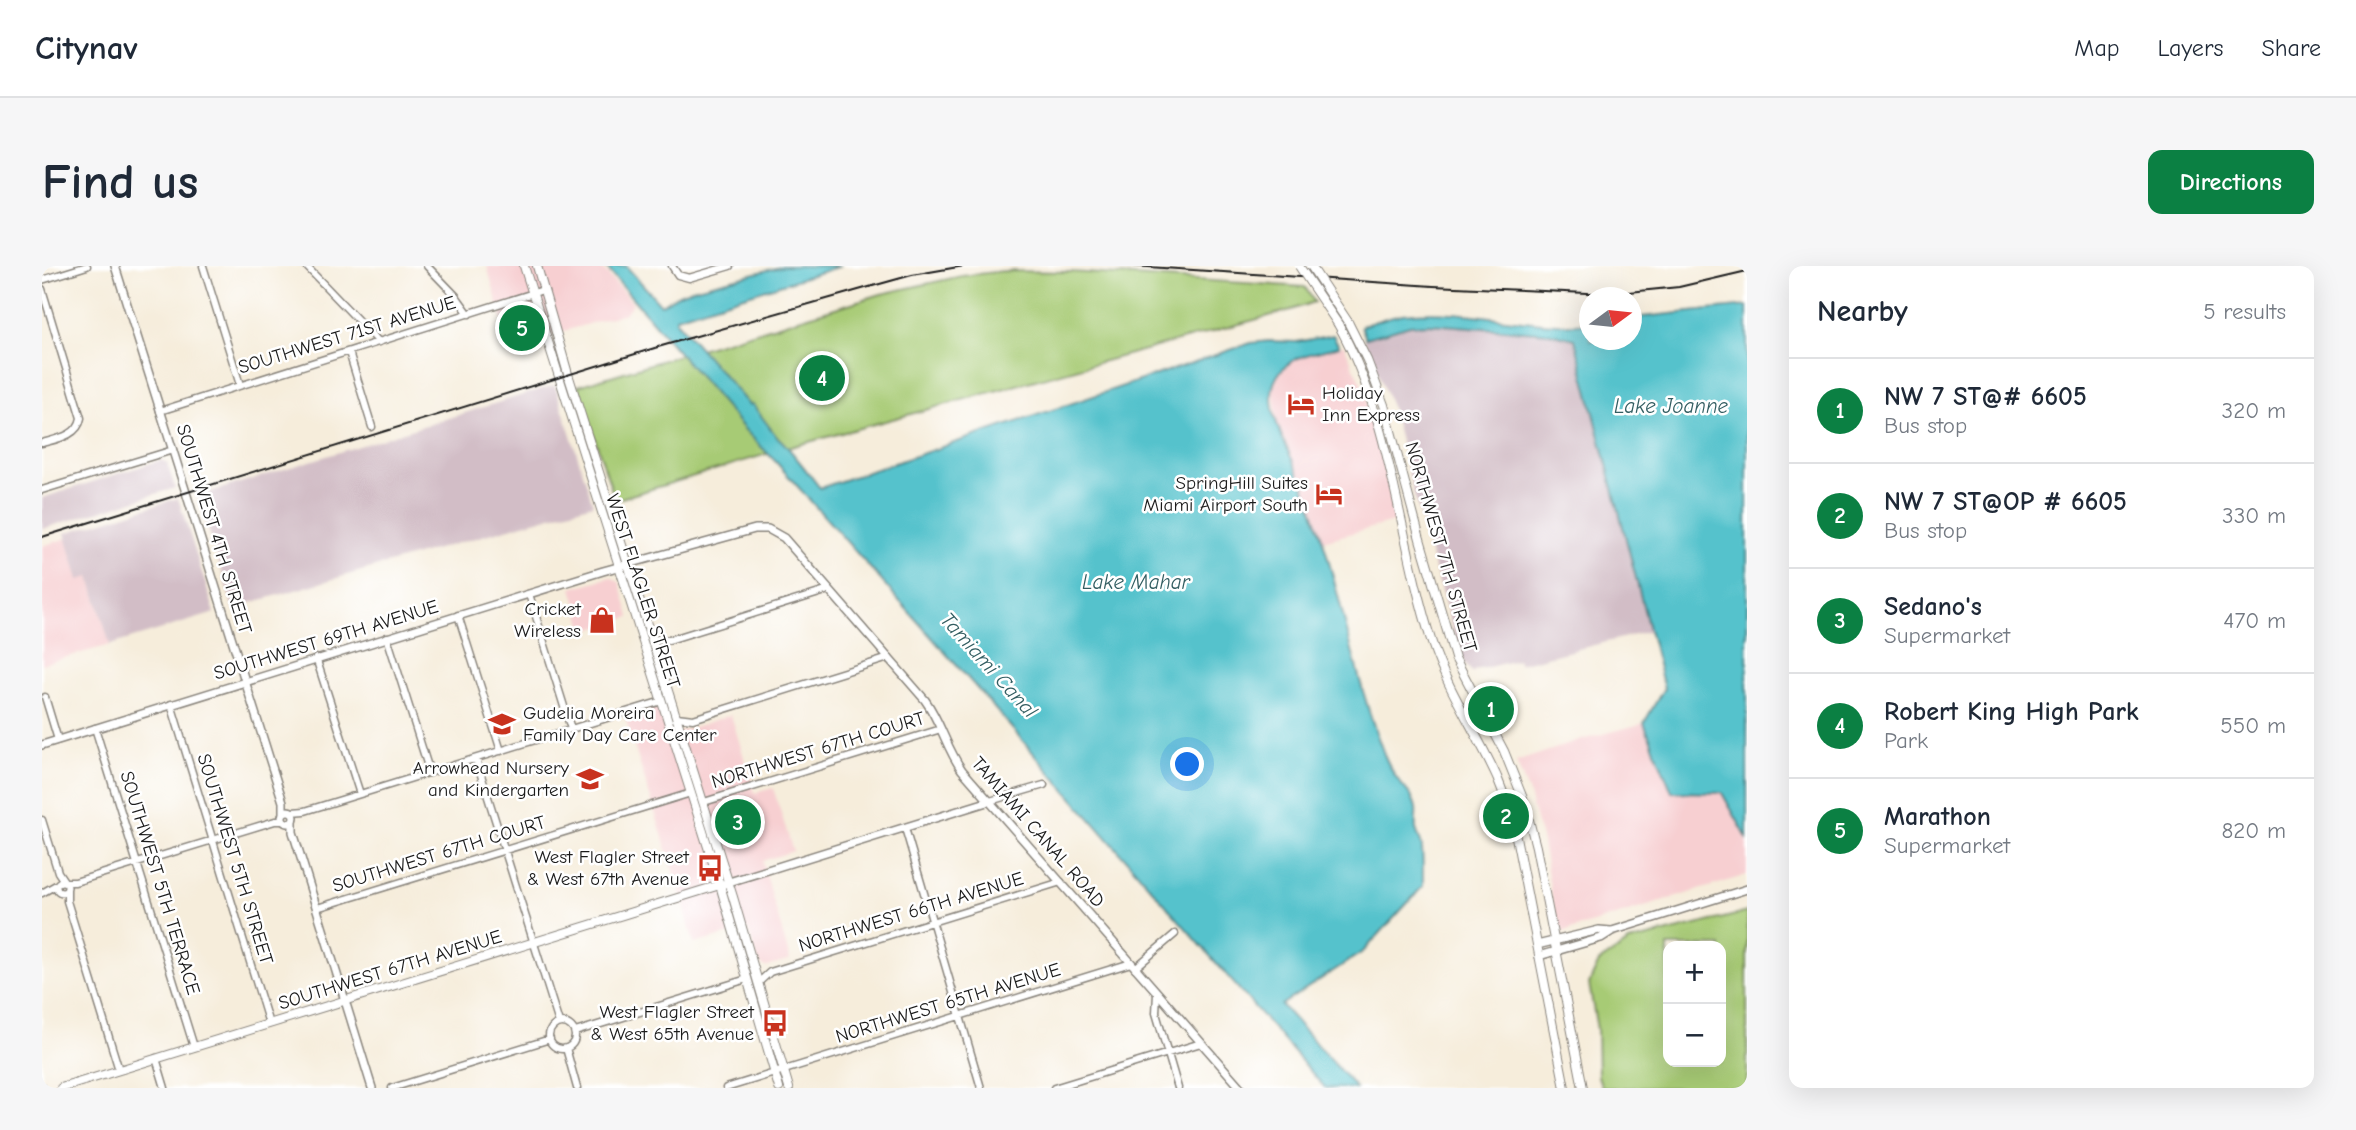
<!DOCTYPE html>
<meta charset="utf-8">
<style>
:root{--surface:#fff;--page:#f6f6f7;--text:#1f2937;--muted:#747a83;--line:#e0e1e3;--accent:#0b8043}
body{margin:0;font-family:"Comic Neue",sans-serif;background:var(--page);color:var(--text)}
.controls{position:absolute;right:21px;bottom:21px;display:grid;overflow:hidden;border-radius:14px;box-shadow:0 7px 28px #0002}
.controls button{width:63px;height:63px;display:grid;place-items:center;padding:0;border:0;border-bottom:2px solid var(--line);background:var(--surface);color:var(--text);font:35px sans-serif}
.compass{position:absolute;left:1537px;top:21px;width:63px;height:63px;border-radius:50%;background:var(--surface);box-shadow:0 7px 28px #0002;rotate:75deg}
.you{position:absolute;left:1146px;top:499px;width:24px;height:24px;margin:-18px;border:5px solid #fff;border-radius:50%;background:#1a73e8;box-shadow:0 0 0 10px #1a73e833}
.badge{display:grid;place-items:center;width:46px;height:46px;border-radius:50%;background:var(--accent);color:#fff;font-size:23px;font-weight:700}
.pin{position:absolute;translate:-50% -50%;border:4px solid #fff;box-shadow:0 2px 7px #0006}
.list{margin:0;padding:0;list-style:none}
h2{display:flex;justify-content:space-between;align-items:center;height:91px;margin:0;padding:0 28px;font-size:30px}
h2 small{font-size:23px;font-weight:400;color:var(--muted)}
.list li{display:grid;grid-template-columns:46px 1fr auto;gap:21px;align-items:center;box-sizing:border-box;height:105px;padding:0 28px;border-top:2px solid var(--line)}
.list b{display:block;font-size:26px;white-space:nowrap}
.list p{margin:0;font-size:23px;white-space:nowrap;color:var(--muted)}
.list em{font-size:23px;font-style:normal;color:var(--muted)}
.map{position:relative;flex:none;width:1705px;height:822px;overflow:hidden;border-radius:14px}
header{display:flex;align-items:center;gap:42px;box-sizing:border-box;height:98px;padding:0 35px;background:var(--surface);border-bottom:2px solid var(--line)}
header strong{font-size:33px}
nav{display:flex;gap:38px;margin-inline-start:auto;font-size:24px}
.intro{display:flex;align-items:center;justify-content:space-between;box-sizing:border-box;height:168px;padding:0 42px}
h1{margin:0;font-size:49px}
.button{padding:18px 32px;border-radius:14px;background:var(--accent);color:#fff;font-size:24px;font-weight:700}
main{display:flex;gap:42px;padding:0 42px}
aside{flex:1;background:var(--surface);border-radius:14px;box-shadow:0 7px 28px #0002}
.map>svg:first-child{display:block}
</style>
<header>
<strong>Citynav</strong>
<nav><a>Map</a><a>Layers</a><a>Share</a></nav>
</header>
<div class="intro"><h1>Find us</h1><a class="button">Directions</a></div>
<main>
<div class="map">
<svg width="1705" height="822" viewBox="0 0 1705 822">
<rect width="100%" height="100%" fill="#fff"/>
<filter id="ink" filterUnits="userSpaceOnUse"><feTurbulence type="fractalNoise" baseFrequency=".0143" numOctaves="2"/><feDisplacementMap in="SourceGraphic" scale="14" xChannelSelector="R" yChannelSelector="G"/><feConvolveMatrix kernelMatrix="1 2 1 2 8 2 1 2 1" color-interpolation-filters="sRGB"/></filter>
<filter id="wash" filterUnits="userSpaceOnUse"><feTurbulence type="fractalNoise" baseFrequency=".00686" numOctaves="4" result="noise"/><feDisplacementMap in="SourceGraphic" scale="28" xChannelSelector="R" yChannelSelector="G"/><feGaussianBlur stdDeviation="1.57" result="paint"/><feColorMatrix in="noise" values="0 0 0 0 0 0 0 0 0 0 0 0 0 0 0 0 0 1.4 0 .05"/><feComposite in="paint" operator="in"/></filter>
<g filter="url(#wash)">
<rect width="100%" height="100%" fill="#f6eddb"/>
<!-- built -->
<path fill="#f7cfd1" d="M445 0H558L591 37 583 47 468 81Z
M1302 79 1321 122 1353 242 1355 255 1281 275 1260 215 1235 156 1231 123 1236 110 1249 94Z
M25 272 37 313 48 311 68 379 0 398V280Z
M569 311 578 317 588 351 543 365 530 322Z
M613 442 619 445 627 469 689 449 713 527 731 522 751 585 720 595 748 694 725 701 721 700 716 696 706 663 652 678 637 622 583 451Z
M1602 457 1630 526 1681 527 1705 572V609L1522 666 1515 659 1500 576 1486 525 1474 496 1536 475Z"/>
<!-- industrial -->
<path fill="#d2bdc6" d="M1388 58 1508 67 1533 73 1608 365 1477 398 1475 394 1434 404 1430 407 1421 394 1412 369 1380 259 1348 137 1322 73 1346 64 1369 59Z
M513 119 551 238 191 342 156 230Z
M119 194 125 197 133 222 0 263V232Z
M136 232 173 347 68 379 48 311 37 314 23 267Z"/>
<!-- green -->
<path fill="#a7cb74" stroke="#627448" stroke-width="2" fill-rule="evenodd" d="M961 5 1029 6 1263 21 1272 36 1249 44 752 180 573 234 536 120 839 28 920 10Z
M1705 646V822H1560L1556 810 1555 763 1547 718 1557 696 1587 676ZM1626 680H1679V796H1626Z"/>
<!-- water -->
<path fill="#55c2cc" stroke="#386f74" stroke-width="2" d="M563 0H584L619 39 637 28 650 23 742 0H799L634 51V55C658 82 683 111 707 139L710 138 735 171C743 175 769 211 778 222L1209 77 1227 75 1254 76 1291 69 1297 80C1272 88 1242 89 1232 117 1222 145 1249 188 1259 213 1296 302 1307 398 1342 488 1345 495 1349 504 1354 511 1361 522 1371 528 1374 542 1375 549 1373 556 1374 563 1376 570 1380 576 1380 583 1381 595 1381 608 1381 620L1322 685 1239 739 1314 822H1283L940 428 734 196 704 165Z
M1705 40V572L1680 527 1630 526 1602 457 1622 422 1533 73 1508 67 1388 58 1368 59 1324 72 1319 60C1333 56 1347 50 1361 48 1424 40 1486 63 1547 57L1548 74H1590V52Z"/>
</g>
<g filter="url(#ink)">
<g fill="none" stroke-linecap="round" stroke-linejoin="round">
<defs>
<path id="minor" d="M161 0 198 119
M264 0 337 76
M385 0 414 30 427 48
M630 0 636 9 647 12 688 0
M0 14 45 0
M0 23 39 152C36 170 15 173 0 177
M307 86 330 161
M118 145 501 24
M0 224 131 184
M487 328 529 463
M416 349 459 485
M345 371 388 507
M610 373 627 374 787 324
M274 392 318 528
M3 431 16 474
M129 438 227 758
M635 451 651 453 847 392
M53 462 152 781
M434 493 517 757
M948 535 1002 519
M662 536 899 463
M250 546 263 545 620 435
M0 554 16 606 22 615
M863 562 939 822
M14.5 621a5.5 5.5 0 1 1 11 0a5.5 5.5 0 1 1-11 0Z
M24 616H33L233 555H242
M25 624V635L77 804
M0 627 14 619
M275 642 649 527
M1093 702 1133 668
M716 717 728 706 1019 616
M1115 727 1114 747 1136 822
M507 770a13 13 0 1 1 26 0a13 13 0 1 1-26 0Z
M533 766 705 713
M524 782 535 822
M114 792 123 822
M0 821V822
M350 822 508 773
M684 822 1089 697
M1012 822 1159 777"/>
<path id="tertiary" d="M73 0 241 536V547
M0 479 561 305 713 263H726L742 272 883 434C899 456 904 482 920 504L1199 822
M240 551a6 6 0 1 1 12 0a6 6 0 1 1-12 0Z
M251 554V566L330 822
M687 616 948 535
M1495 679 1557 664 1569 665
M1497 690 1559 672 1570 665 1705 623"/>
<path id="secondary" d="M482 0 678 619 737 822
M495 0 526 108 691 631 747 822
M1306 56 1325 94 1342 139 1378 273 1413 392 1462 485 1482 535 1494 581 1541 822
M1296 58C1351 156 1356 272 1390 377 1406 425 1434 465 1455 511 1463 530 1469 550 1474 571L1523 822
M19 822 681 618"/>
</defs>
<!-- minor casing -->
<use href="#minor" stroke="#89847c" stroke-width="9"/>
<!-- tertiary casing -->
<use href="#tertiary" stroke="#89847c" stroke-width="10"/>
<!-- secondary casing -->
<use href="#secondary" stroke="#89847c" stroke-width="10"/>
<!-- minor -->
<use href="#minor" stroke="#fff" stroke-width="6"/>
<!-- tertiary -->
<use href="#tertiary" stroke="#fff" stroke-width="7"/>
<!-- secondary -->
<use href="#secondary" stroke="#fff" stroke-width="8"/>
<!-- rail -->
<path stroke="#1c1c1c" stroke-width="2" d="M1091 0 1391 20 1567 28 1637 21 1705 5
M0 271 616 81 827 21 870 9 922 0"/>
<defs>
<path id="secondary-bridge" d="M1257 0 1296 58
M1269 0 1306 56"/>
</defs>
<!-- secondary-bridge casing -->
<use href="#secondary-bridge" stroke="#89847c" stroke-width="10" stroke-linecap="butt"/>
<!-- secondary-bridge -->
<use href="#secondary-bridge" stroke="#fff" stroke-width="8"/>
</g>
</g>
<!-- icons -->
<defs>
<symbol id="hotel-bare" viewBox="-9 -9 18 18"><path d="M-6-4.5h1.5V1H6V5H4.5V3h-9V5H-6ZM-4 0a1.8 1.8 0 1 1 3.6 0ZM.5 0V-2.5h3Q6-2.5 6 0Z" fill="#c8321e" stroke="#fff" stroke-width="2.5" paint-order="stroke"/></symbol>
<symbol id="shop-bare" viewBox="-9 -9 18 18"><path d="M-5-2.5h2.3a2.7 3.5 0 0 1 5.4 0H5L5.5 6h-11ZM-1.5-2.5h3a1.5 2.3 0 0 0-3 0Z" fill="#c8321e" stroke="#fff" stroke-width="2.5" paint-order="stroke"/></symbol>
<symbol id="school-bare" viewBox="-9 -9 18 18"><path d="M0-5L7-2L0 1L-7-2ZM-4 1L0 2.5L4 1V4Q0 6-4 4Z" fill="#c8321e" stroke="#fff" stroke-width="2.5" paint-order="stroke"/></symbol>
<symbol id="bus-bare" viewBox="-9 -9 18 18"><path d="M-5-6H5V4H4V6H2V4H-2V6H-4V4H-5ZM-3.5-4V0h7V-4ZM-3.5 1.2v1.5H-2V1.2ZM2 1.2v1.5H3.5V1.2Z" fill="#c8321e" stroke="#fff" stroke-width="2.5" paint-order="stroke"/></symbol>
</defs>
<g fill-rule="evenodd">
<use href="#hotel-bare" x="1240" y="119" width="38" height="38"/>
<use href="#hotel-bare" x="1268" y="209" width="38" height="38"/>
<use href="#shop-bare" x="541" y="335" width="38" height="38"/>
<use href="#school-bare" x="441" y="439" width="38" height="38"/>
<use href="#school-bare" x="529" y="494" width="38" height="38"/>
<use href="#bus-bare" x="649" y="583" width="38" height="38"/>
<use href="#bus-bare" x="714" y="738" width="38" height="38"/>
</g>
<g text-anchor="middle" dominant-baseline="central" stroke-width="5" stroke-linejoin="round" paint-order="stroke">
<!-- street labels -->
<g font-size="19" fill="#1c1c1c" stroke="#fff">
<text transform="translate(305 69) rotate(-17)">SOUTHWEST 71ST AVENUE</text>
<text transform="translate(172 263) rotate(73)">SOUTHWEST 4TH STREET</text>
<text transform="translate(1399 281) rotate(74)">NORTHWEST 7TH STREET</text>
<text transform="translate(601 325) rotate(72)">WEST FLAGLER STREET</text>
<text transform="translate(284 374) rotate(-17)">SOUTHWEST 69TH AVENUE</text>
<text transform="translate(776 484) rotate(-17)">NORTHWEST 67TH COURT</text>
<text transform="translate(996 566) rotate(49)">TAMIAMI CANAL ROAD</text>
<text transform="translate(397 588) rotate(-17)">SOUTHWEST 67TH COURT</text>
<text transform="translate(193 593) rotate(73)">SOUTHWEST 5TH STREET</text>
<text transform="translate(118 617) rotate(73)">SOUTHWEST 5TH TERRACE</text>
<text transform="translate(869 646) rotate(-17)">NORTHWEST 66TH AVENUE</text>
<text transform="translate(348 704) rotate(-17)">SOUTHWEST 67TH AVENUE</text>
<text transform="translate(906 737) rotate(-17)">NORTHWEST 65TH AVENUE</text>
</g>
<!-- poi labels -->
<g font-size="19" fill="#1c1c1c" stroke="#fff" text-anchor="end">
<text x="1280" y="127" text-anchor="start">Holiday<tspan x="1280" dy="22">Inn Express</tspan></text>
<text x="1266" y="217">SpringHill Suites<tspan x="1266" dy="22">Miami Airport South</tspan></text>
<text x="539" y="343">Cricket<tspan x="539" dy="22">Wireless</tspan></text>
<text x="481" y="447" text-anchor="start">Gudelia Moreira<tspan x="481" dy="22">Family Day Care Center</tspan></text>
<text x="527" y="502">Arrowhead Nursery<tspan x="527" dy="22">and Kindergarten</tspan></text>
<text x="647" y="591">West Flagler Street<tspan x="647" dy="22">&amp; West 67th Avenue</tspan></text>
<text x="712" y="746">West Flagler Street<tspan x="712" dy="22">&amp; West 65th Avenue</tspan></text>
</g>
<!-- water labels -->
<g font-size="21" font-style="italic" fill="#335e62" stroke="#fff">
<text x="1629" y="140">Lake Joanne</text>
<text x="1094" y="316">Lake Mahar</text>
<text transform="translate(947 399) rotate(48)">Tamiami Canal</text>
</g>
</g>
</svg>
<div class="controls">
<button>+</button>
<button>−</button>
</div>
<svg class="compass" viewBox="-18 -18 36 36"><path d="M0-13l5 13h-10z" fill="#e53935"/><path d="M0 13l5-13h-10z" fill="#747a83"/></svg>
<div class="you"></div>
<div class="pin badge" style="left:1449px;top:443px">1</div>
<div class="pin badge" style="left:1464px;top:550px">2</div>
<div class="pin badge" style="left:696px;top:556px">3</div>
<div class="pin badge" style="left:780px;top:112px">4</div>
<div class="pin badge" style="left:480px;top:62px">5</div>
</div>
<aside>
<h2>Nearby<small>5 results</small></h2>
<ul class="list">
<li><span class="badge">1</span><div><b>NW 7 ST@# 6605</b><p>Bus stop</p></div><em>320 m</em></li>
<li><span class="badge">2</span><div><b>NW 7 ST@OP # 6605</b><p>Bus stop</p></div><em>330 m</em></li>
<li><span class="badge">3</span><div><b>Sedano's</b><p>Supermarket</p></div><em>470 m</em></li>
<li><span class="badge">4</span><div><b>Robert King High Park</b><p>Park</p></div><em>550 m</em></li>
<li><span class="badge">5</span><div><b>Marathon</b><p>Supermarket</p></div><em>820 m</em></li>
</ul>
</aside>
</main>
